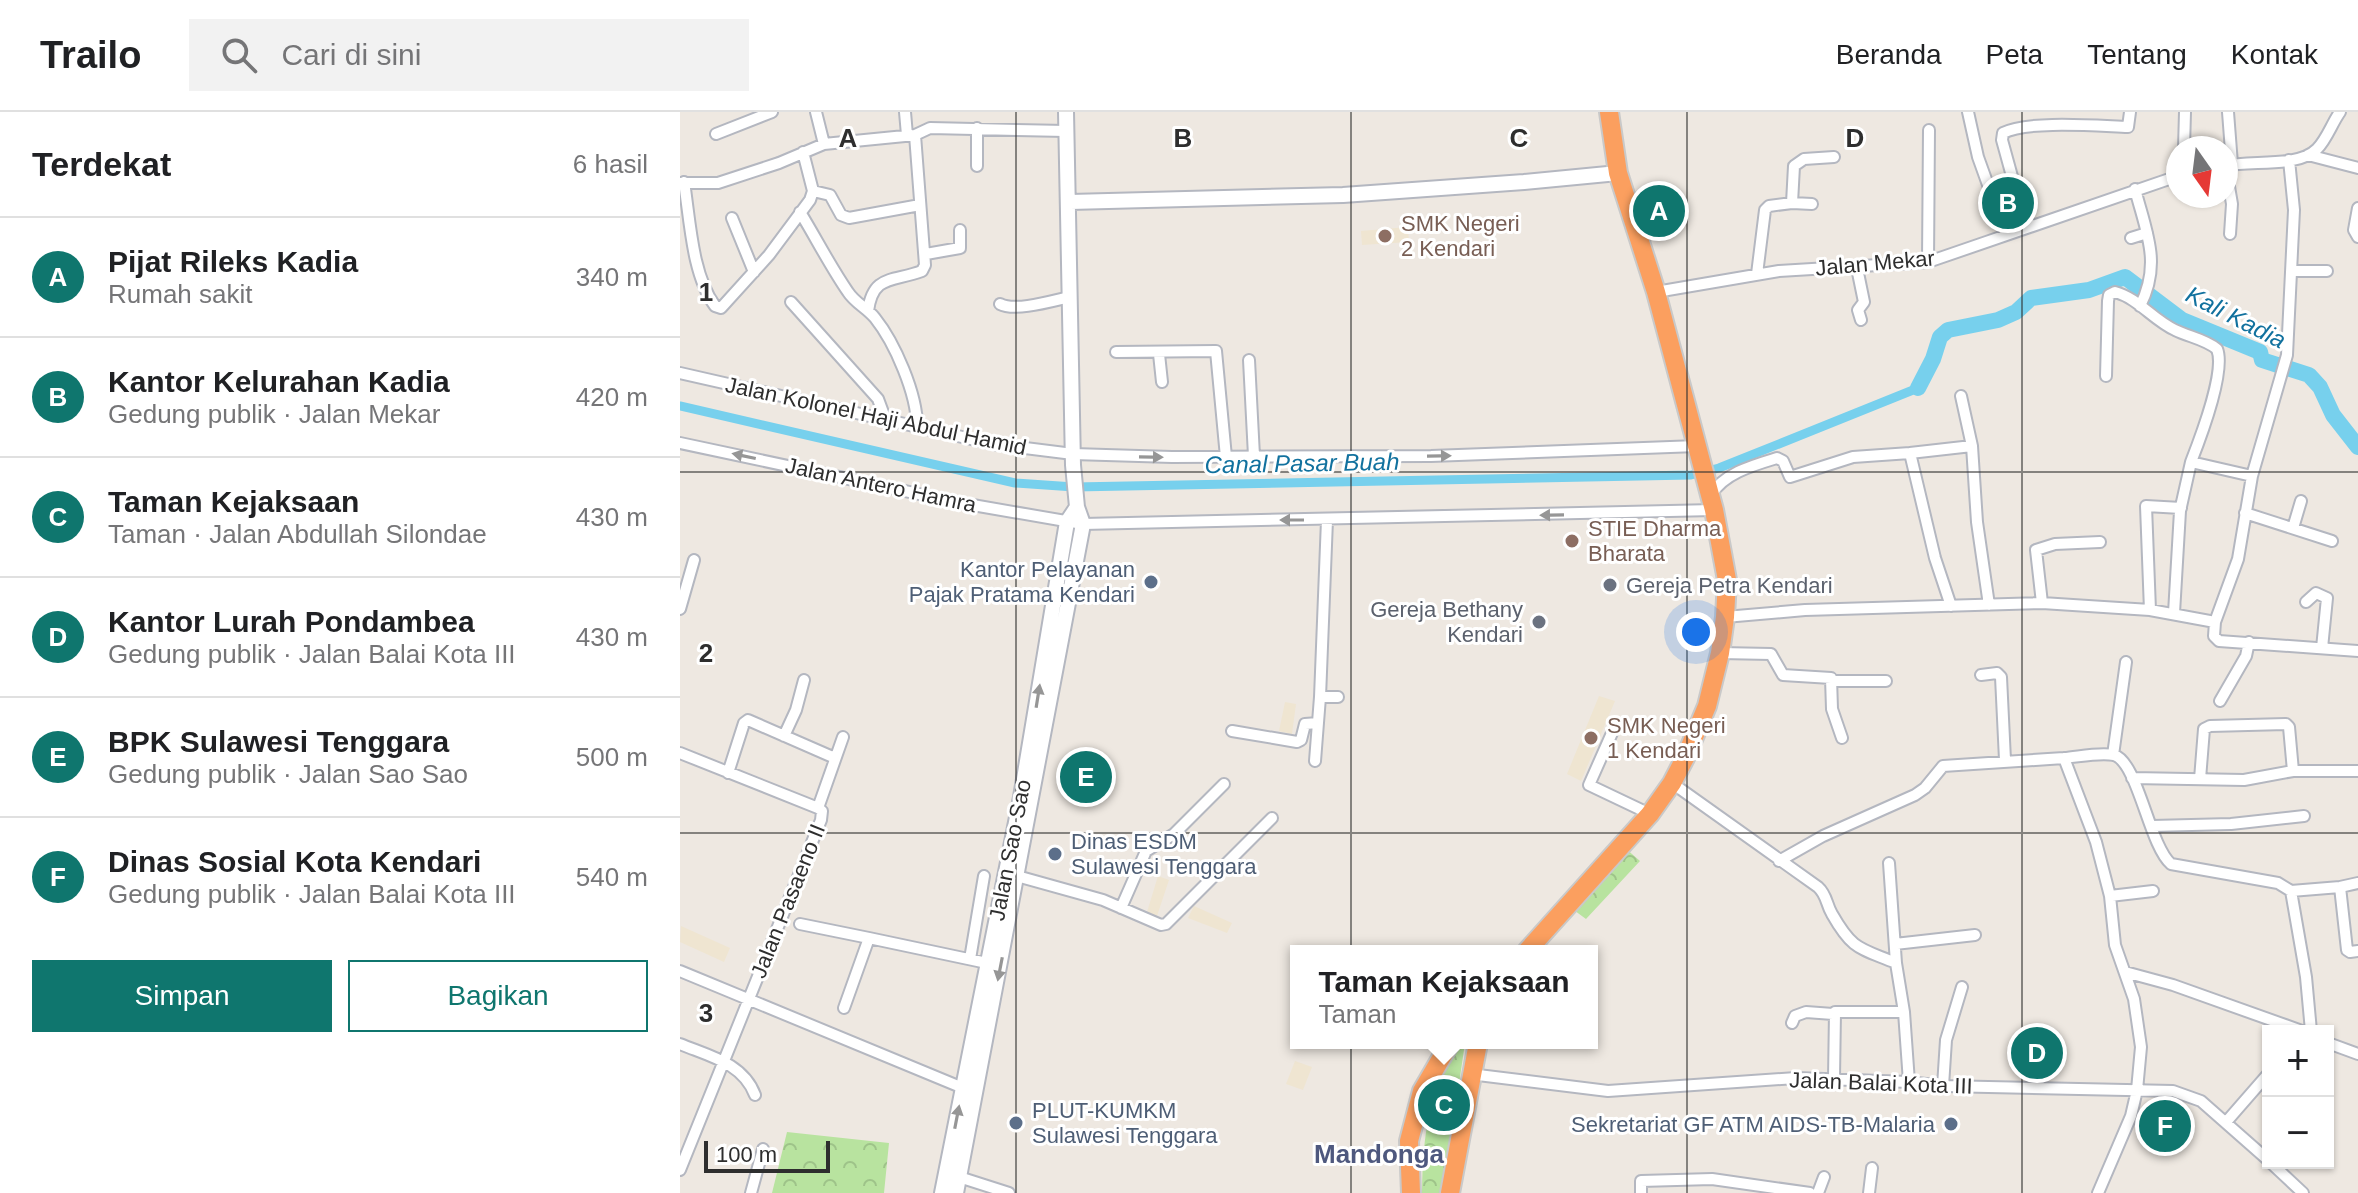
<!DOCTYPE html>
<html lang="id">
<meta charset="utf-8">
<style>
:root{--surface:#fff;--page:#f2f2f2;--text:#202124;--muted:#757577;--line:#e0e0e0;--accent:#0f766e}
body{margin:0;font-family:Arial,sans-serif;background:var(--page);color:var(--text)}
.controls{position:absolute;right:24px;bottom:24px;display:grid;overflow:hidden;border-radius:0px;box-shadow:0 2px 6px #0004}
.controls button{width:72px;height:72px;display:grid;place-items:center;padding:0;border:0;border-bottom:2px solid var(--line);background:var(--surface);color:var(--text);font:40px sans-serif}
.compass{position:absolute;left:1486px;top:24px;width:72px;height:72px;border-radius:50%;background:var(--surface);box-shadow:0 2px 6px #0004;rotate:166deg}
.scale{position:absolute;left:24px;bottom:20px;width:126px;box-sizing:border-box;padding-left:8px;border:4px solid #2e2e2e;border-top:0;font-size:22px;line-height:28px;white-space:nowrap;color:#2e2e2e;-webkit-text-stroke:6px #fff;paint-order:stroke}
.you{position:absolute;left:1016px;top:520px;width:28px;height:28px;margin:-20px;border:6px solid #fff;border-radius:50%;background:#1a73e8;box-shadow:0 0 0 12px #1a73e833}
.badge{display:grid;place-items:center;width:52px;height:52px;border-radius:50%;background:var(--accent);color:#fff;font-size:26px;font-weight:700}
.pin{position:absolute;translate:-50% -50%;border:4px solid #fff;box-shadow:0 2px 8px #0006}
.popup{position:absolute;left:610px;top:833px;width:308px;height:104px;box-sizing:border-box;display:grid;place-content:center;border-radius:0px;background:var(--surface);filter:drop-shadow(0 2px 6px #0005);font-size:26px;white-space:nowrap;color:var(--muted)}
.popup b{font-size:30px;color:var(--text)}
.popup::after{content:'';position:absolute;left:50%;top:100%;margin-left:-16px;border:16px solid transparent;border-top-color:var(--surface)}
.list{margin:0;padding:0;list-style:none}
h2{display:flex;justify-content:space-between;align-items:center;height:104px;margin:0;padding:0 32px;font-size:34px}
h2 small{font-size:26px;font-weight:400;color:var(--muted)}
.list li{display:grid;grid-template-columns:52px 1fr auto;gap:24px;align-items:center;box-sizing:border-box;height:120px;padding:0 32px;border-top:2px solid var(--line)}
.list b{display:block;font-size:30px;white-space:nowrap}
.list p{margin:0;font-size:26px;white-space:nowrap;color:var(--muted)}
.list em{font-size:26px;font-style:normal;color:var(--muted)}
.actions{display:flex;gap:16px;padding:24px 32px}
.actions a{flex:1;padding:18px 0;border:2px solid var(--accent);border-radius:0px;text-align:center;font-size:28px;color:var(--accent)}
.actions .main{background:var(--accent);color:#fff}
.icon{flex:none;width:44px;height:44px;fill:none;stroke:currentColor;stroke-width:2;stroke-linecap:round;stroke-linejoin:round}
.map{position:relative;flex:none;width:1678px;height:1081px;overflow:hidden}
header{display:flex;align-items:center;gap:48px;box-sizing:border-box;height:112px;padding:0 40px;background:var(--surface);border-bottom:2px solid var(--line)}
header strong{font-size:38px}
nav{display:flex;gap:44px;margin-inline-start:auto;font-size:28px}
.search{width:560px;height:72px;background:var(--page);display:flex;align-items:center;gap:20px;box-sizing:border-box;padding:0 28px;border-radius:0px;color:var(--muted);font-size:30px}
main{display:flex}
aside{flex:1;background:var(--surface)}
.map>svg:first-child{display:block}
</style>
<header>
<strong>Trailo</strong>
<div class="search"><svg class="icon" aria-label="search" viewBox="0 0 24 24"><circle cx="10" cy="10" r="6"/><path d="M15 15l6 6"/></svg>Cari di sini</div>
<nav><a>Beranda</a><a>Peta</a><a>Tentang</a><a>Kontak</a></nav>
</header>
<main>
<aside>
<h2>Terdekat<small>6 hasil</small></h2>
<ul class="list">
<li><span class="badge">A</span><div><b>Pijat Rileks Kadia</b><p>Rumah sakit</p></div><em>340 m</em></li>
<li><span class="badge">B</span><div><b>Kantor Kelurahan Kadia</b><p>Gedung publik · Jalan Mekar</p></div><em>420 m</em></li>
<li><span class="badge">C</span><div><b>Taman Kejaksaan</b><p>Taman · Jalan Abdullah Silondae</p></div><em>430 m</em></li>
<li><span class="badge">D</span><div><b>Kantor Lurah Pondambea</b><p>Gedung publik · Jalan Balai Kota III</p></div><em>430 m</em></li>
<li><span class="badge">E</span><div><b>BPK Sulawesi Tenggara</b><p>Gedung publik · Jalan Sao Sao</p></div><em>500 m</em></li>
<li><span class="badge">F</span><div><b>Dinas Sosial Kota Kendari</b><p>Gedung publik · Jalan Balai Kota III</p></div><em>540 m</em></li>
</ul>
<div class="actions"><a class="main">Simpan</a><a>Bagikan</a></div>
</aside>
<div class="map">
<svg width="1678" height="1081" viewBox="0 0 1678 1081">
<defs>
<pattern id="park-crowns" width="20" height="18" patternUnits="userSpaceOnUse" patternTransform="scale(2)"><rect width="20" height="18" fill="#b8e39f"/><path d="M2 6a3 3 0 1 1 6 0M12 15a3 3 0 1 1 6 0" fill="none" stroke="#9ec389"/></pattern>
</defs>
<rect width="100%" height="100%" fill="#eee8e1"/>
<!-- education -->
<path fill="#efe5d1" d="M728 115 729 130 682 133 681 119Z
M919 584 935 589 901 669 887 662Z
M605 590 616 592 612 622 599 619Z
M478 764 489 768 477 804 467 800Z
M514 794 552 811 547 821 508 806Z
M1 814 50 836 44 850 0 830Z
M615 949 632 955 623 978 606 972Z"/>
<!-- park -->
<path fill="url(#park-crowns)" d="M944 735 960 749 906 807 891 796Z
M779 931H785L763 1081H742C743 1022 748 982 779 931Z
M107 1020 209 1031 204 1081H92Z"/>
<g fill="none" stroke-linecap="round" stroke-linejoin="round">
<!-- canal -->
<path stroke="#77d0ed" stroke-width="9" d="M0 294 335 371 394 375 1011 363 1039 356 1238 276"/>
<!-- river -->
<path stroke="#77d0ed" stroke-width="16" d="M1238 276 1253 247 1260 225 1268 218 1318 208 1336 200 1351 186 1409 178 1445 165 1502 208 1580 240 1582 248 1629 263 1640 275 1653 303 1678 335"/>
<defs>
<path id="street" d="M136 0 144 32
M225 0 227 23
M1288 0 1298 45 1326 123
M1548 0 1552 52
M297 16V54
M36 22 92 0
M1504 36 1505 0
M1628 43 1678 56
M1546 54C1571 48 1618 56 1637 37 1647 27 1652 11 1660 0
M1546 57 1552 92 1550 122
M4 70C10 108 12 163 35 194L41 196 89 143 130 88 133 79 123 40
M0 71H38L99 51 144 32 235 23 250 16 386 19
M1455 77C1466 120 1482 151 1460 194
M133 79 150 83 161 103 169 106 240 93
M1112 91 1132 92
M1678 96 1674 118 1678 125
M120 100C136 126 150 154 168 180 175 191 187 196 195 206 215 231 237 282 237 314
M52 106 74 160
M1350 114 1333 68 1322 28 1323 21C1348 8 1418 14 1448 15L1450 0
M1451 126 1467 121
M246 142 280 136V118
M1248 150 1249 18
M1177 156 1184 190 1178 198 1181 208
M1611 159H1647
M1077 162 1085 98 1089 94 1112 91 1114 54 1124 47 1154 45
M976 180 1099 159 1248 150 1498 64
M111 190 198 287 205 306
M320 192C335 200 372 189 390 185
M188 199C193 162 213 170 242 159L245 153 235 23
M436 240 536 239 546 345
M479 242 482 270
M569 248 574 344
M0 261 313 332 393 342 492 345 751 344 1017 334
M1426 264 1428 189 1429 183 1435 180C1458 186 1473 208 1495 218 1509 225 1525 227 1537 237 1546 259 1520 327 1511 350
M1281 284 1292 334
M0 331 281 391 403 412 1034 398
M1031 383C1044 361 1074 353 1097 346L1103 349 1110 365 1173 345 1230 341
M1565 401 1652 429
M1613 416 1621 389
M1626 490 1636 481 1647 486 1642 536
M1362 491 1356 438 1375 432 1420 430
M1271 494 1255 446 1230 341 1292 334 1297 410 1309 493
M0 497 14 448
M1470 498 1466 394 1501 396
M1494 501 1500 399 1511 350 1572 364
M1045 505 1125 498 1362 491 1470 498 1535 510 1534 524 1539 529 1678 539
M1535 510 1558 447 1572 364 1607 243 1614 98 1609 48
M1040 541 1091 542 1103 563 1151 566 1152 597 1162 626
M1301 563 1317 561 1321 565 1325 648
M1152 569H1206
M640 585H658
M1540 589 1566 544 1569 530
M936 612 909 673 970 702
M552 619 617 630 621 628 625 612 638 611
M104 624 116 598 124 568
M0 641 138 696
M1433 643 1446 550
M1384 646C1398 645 1419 640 1434 643 1458 650 1469 733 1491 752L1598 771 1611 779
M635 649 640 585 647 408
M48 661 64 611 68 608 155 646
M1452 666 1564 668 1613 659H1678
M1520 667 1524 617 1530 614 1606 612 1609 615 1613 659
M992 671 1138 775C1147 783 1146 792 1152 802 1173 839 1180 836 1216 851L1224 900 1229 970
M138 696 163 625
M1472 714 1551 712 1624 704
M1099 749 1143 724 1235 683 1245 676 1263 654 1384 646 1416 730 1430 784 1435 833 1454 887 1461 935 1457 978 1451 1004 1418 1081
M1209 751 1216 851
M337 764 423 788 481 813 486 812 592 706
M1660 775 1667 838 1670 840 1678 839
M1430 784 1473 779
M441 796 466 739 494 722 544 672
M120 812 189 826
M1215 832 1295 823
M290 847 304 764
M0 859 283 976
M1445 860 1493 873 1622 919
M164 896 189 826 307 851
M1112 911 1115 904 1126 900 1153 902
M1631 919 1626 865 1611 779 1660 775 1678 771
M1648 931 1678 942
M0 932C29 944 63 951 75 983
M790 962 928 979 1116 966 1229 970 1263 974 1493 979 1521 989 1588 1048
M1154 966 1155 900H1224
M1263 974 1266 928 1282 875
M1547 1009 1588 962
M1591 1051 1623 1081
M0 1058 141 708 142 699 138 696
M279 1065 329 1081
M71 1081 83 1037
M961 1081V1069L1032 1067 1130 1081
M1138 1081 1144 1065
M1189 1081 1192 1056"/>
<path id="secondary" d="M390 90 663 83 844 70 938 61
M262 1081 341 685 387 410 397 395
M276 1081 403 412 397 395 393 353 386 0"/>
<path id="highway" d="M847 839 970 702 992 671 1006 644 1027 594 1040 541 1045 505 1047 468 1034 398 976 180 938 61 929 0
M731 1081 729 1029 742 979 770 931
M770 1081 798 931"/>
</defs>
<!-- street casing -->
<use href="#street" stroke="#b4b7c0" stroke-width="14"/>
<!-- secondary casing -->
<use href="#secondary" stroke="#b4b7c0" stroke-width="18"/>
<!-- highway casing -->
<use href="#highway" stroke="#c9c9c9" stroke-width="22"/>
<!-- street -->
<use href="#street" stroke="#fff" stroke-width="10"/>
<!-- secondary -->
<use href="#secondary" stroke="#fff" stroke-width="14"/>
<!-- highway -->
<use href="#highway" stroke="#fb9f5f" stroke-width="18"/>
</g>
<!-- one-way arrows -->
<defs><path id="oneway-solid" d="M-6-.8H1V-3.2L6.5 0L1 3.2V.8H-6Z" transform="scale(2)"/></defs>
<g fill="#969696">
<use href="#oneway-solid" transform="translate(64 344) rotate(-168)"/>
<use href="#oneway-solid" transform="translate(759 344) rotate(-1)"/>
<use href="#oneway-solid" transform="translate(471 345) rotate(1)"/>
<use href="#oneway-solid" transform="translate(872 403) rotate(179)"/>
<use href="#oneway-solid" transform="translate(612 408) rotate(180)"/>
<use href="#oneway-solid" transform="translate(358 584) rotate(-81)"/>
<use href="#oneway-solid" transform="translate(320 857) rotate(101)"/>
<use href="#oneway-solid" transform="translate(277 1005) rotate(-79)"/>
</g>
<!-- grid -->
<path fill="none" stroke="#2e2e2e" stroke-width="2" stroke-opacity="0.55" d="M336 0V1081M671 0V1081M1007 0V1081M1342 0V1081M0 360H1678M0 721H1678"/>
<!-- markers -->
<g fill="#8d6e63" stroke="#fff" stroke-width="3">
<circle cx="705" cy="124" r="8"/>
<circle cx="892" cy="429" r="8"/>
<circle cx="911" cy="626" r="8"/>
</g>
<g fill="#5c6f8a" stroke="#fff" stroke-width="3">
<circle cx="471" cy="470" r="8"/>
<circle cx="375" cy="742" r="8"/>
<circle cx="336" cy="1011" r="8"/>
<circle cx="1271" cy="1012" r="8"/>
</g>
<g fill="#6b7280" stroke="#fff" stroke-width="3">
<circle cx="930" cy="473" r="8"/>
<circle cx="859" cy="510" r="8"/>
</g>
<g text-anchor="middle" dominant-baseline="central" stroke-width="6" stroke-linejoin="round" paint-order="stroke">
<!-- education labels -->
<g font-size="22" fill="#785e54" stroke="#fff" text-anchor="start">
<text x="721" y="111">SMK Negeri<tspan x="721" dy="25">2 Kendari</tspan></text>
<text x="908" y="416">STIE Dharma<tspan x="908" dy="25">Bharata</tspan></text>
<text x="927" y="613">SMK Negeri<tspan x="927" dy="25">1 Kendari</tspan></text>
</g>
<!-- street labels -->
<g font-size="22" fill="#2e2e2e" stroke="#fff">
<text transform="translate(1195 151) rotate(-5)">Jalan Mekar</text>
<text transform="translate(196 304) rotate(12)">Jalan Kolonel Haji Abdul Hamid</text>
<text transform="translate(201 373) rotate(12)">Jalan Antero Hamra</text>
<text transform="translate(330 738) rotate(-79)">Jalan Sao Sao</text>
<text transform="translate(108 789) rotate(-68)">Jalan Pasaeno II</text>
<text transform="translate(1201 971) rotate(2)">Jalan Balai Kota III</text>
</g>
<!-- service labels -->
<g font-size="22" fill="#4e5e75" stroke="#fff" text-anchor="end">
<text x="455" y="457">Kantor Pelayanan<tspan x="455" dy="25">Pajak Pratama Kendari</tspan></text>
<text x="391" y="729" text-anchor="start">Dinas ESDM<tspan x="391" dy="25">Sulawesi Tenggara</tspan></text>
<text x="352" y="998" text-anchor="start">PLUT-KUMKM<tspan x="352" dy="25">Sulawesi Tenggara</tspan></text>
<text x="1255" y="1012">Sekretariat GF ATM AIDS-TB-Malaria</text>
</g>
<!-- worship labels -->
<g font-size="22" fill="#5b616d" stroke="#fff" text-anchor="start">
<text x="946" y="473">Gereja Petra Kendari</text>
<text x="843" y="497" text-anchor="end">Gereja Bethany<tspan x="843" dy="25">Kendari</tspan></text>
</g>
<!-- water labels -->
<g font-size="24" font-style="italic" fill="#11719e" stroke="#fff">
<text transform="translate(1556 205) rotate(27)">Kali Kadia</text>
<text transform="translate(622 351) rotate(-1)">Canal Pasar Buah</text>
</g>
<!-- quarter labels -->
<g font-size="26" font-weight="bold" fill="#4e587e" stroke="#fff">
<text x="699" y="1042">Mandonga</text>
</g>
</g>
<g font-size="26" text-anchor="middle" font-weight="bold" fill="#2e2e2e" stroke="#fff" stroke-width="6" stroke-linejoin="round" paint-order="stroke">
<text x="168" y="35">A</text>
<text x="503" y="35">B</text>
<text x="839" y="35">C</text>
<text x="1175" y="35">D</text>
<text x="26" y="189">1</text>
<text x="26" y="550">2</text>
<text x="26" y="910">3</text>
</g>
</svg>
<div class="controls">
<button>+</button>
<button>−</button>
</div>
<svg class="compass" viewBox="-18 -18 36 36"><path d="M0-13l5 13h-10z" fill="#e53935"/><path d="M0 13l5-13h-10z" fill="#757577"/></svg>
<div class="scale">100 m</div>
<div class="you"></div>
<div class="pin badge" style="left:979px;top:99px">A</div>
<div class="pin badge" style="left:1328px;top:91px">B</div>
<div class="pin badge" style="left:764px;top:993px">C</div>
<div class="popup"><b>Taman Kejaksaan</b>Taman</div>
<div class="pin badge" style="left:1357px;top:941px">D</div>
<div class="pin badge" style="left:406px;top:665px">E</div>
<div class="pin badge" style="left:1485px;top:1014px">F</div>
</div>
</main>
